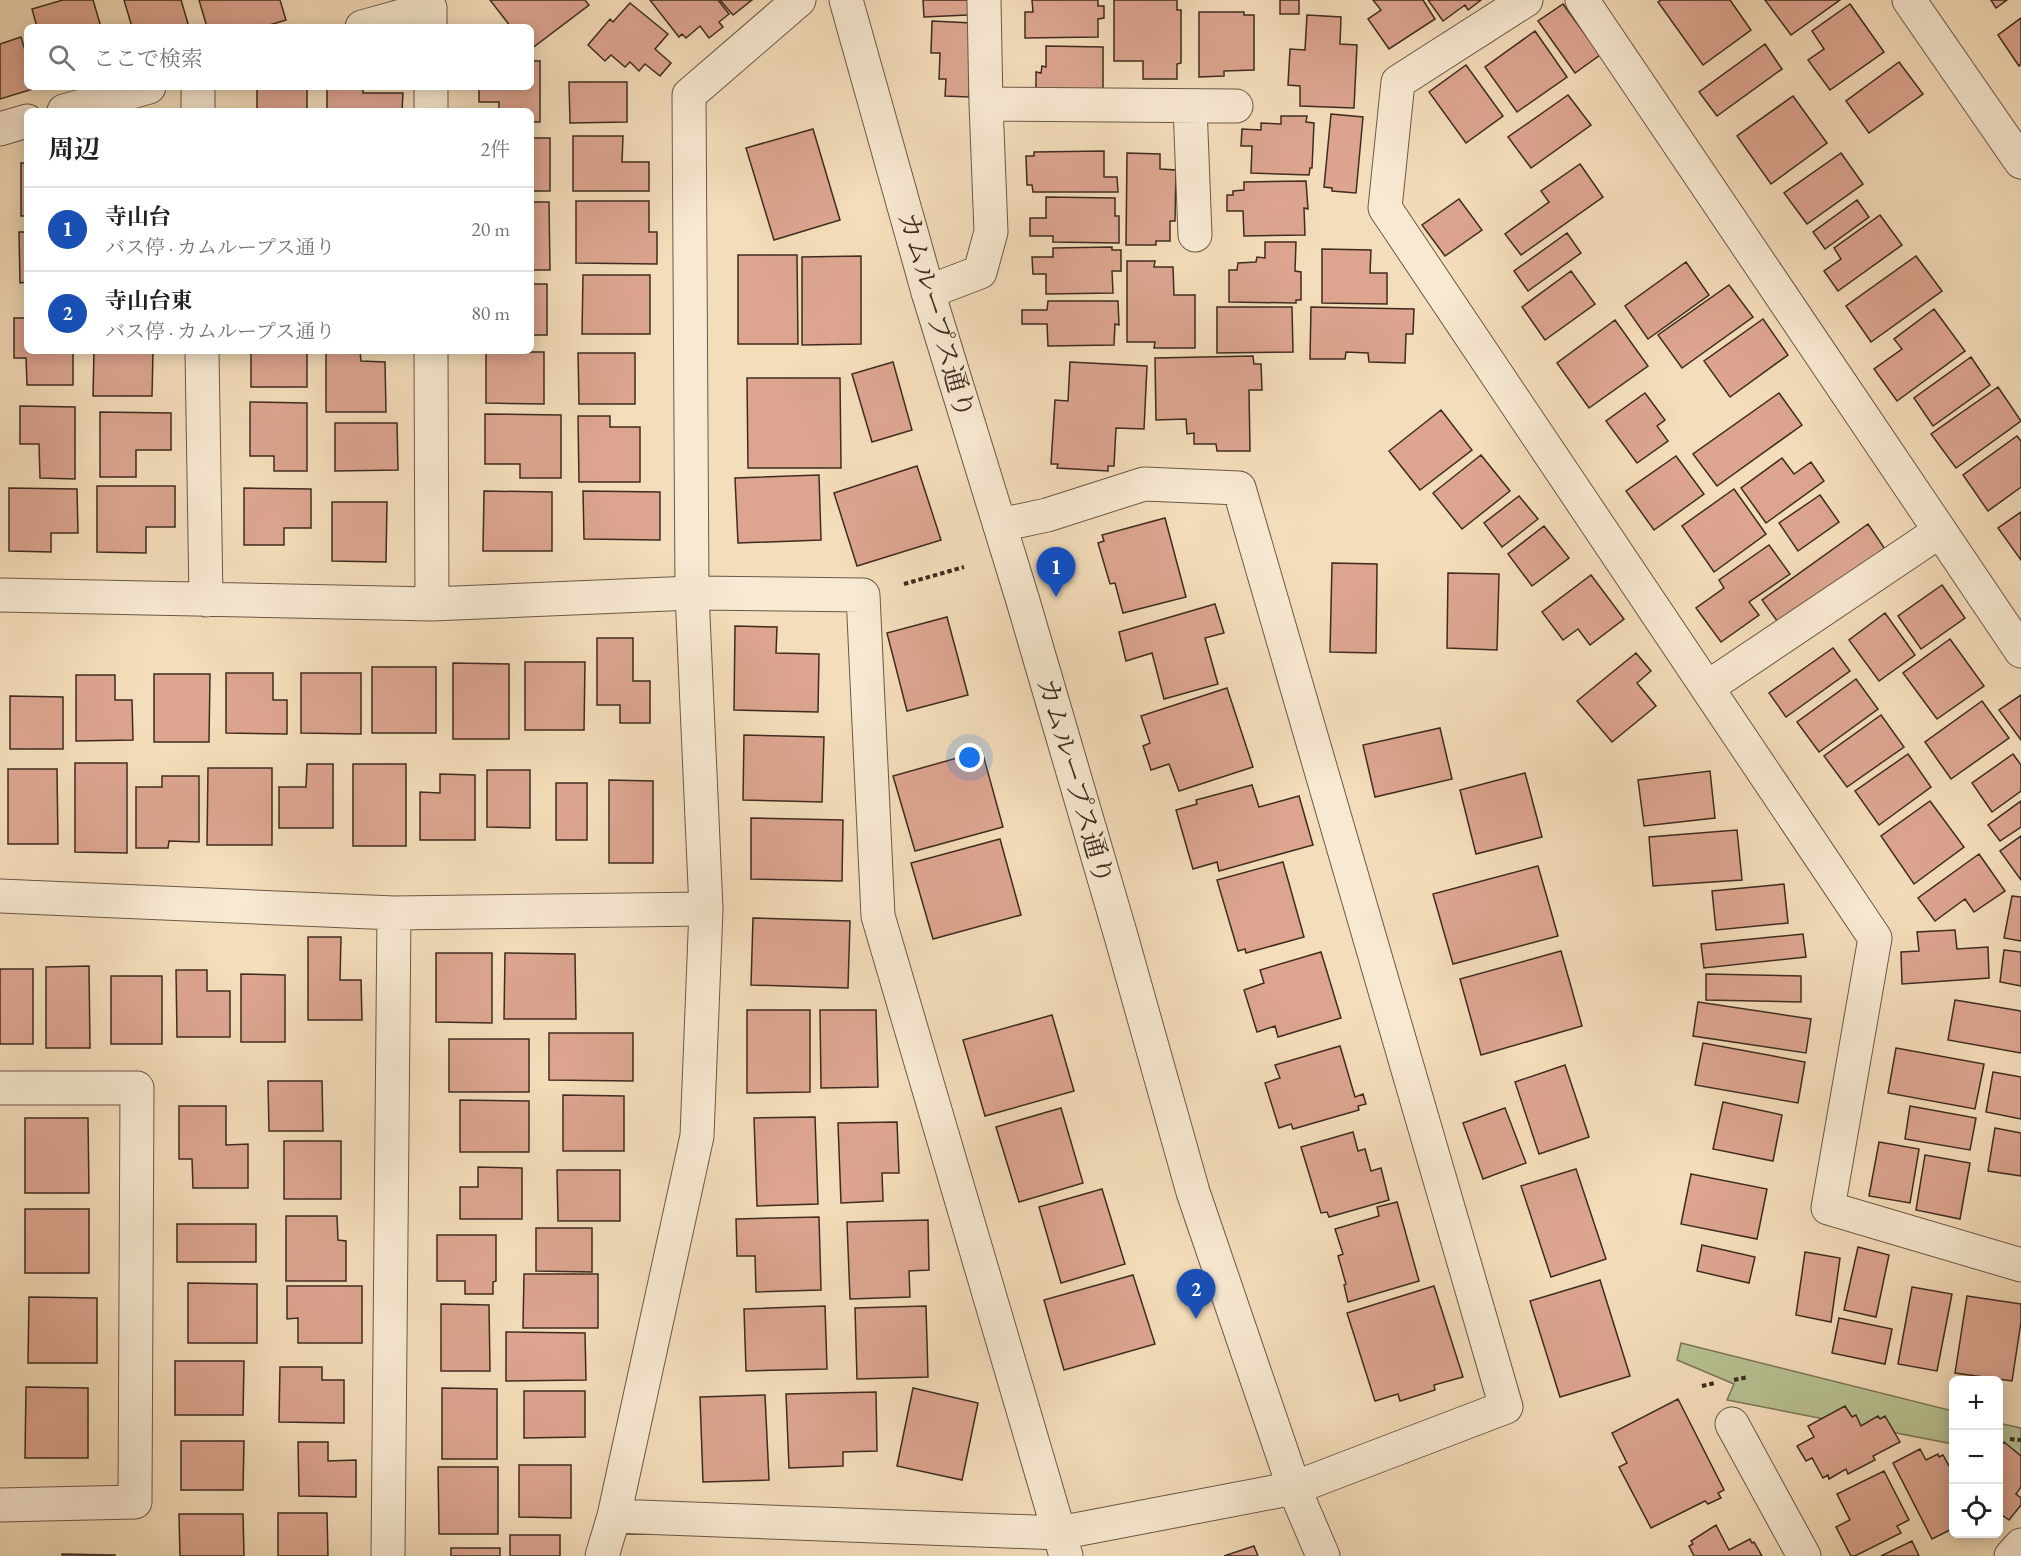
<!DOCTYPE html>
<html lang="ja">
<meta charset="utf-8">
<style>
:root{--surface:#fff;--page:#f2f2f2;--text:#202124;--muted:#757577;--line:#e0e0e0;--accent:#1a73e8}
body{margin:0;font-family:"EB Garamond","Noto Serif JP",serif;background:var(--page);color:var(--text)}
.controls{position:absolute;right:18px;bottom:18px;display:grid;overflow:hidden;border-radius:9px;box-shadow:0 3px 15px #0003}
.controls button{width:54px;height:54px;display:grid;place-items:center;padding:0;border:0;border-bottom:2px solid var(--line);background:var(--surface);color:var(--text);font:30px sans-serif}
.you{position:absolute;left:970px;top:758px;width:21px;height:21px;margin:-15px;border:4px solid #fff;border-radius:50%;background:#1a73e8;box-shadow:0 0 0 9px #1a73e833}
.badge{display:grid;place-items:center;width:39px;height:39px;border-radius:50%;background:var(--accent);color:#fff;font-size:20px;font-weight:700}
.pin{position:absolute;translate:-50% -50px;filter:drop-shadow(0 2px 3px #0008)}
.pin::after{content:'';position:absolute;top:32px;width:21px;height:18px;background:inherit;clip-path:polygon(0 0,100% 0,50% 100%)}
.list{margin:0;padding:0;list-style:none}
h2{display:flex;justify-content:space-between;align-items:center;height:78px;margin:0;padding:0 24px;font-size:26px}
h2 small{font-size:20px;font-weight:400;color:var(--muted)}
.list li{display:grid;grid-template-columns:39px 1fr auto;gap:18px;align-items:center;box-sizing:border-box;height:84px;padding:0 24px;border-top:2px solid var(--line)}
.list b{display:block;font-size:22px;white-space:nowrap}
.list p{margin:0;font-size:20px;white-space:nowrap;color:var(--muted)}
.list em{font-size:20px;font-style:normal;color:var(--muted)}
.icon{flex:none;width:33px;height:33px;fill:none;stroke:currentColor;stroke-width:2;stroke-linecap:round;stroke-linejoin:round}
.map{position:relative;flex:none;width:2021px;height:1556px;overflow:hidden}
.search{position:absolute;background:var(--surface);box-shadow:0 3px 15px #0003;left:24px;top:24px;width:510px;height:66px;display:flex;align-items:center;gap:15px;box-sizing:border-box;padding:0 21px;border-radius:9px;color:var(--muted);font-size:22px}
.panel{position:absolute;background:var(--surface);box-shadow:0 3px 15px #0003;left:24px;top:108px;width:510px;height:246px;border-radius:9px}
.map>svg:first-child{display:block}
</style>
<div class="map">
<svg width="2021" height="1556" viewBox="0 0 2021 1556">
<rect width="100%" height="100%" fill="#f4ddba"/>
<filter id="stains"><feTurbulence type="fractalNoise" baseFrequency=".00333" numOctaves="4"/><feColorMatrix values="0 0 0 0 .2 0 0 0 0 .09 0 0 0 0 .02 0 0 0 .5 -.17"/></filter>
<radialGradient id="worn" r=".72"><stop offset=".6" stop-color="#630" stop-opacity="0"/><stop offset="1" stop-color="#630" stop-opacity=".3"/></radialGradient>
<!-- green -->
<path fill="#b8c292" stroke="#7b775a" stroke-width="1.5" d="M1681 1343 1953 1411V1444L1727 1400 1734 1384 1677 1360Z
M1998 1423 2021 1428V1458L1999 1453Z"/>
<!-- building -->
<path fill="#dda590" stroke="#3e2c21" stroke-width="1.5" d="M63 0H93L101 27H37L32 9Z
M124 0H181L189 27H132Z
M199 0H280L286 20 263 27H207Z
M490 0H585L589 5 531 49V27H511Z
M650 0H718L729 14 719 22 723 27 709 38 700 26 686 38 682 34 679 37Z
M720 0H752L733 15Z
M923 0H968V15L924 17Z
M1032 0H1098V6H1104V18L1098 19V37L1025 38V12H1033Z
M1114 0H1177V10H1181V63L1177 64V79H1143V61H1114Z
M1280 0H1299V14H1280Z
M1373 0H1423L1435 19 1389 49 1368 19 1381 10Z
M1428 0H1481L1468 10 1465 5 1443 21Z
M1661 0H1730L1751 30 1703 65 1658 2Z
M1765 0H1840L1791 35Z
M1991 0H2007L1996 8Z
M630 3 668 34 655 49 671 63 660 76 645 64 639 71 630 62 625 67 611 55 605 61 588 45 610 19 613 22Z
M1563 4 1600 55 1575 73 1538 21Z
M1850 4 1884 52 1830 90 1808 60 1824 49 1812 31Z
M1199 12H1244V15H1254V70L1224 71V76L1199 77Z
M1307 15 1341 17 1340 44 1357 45 1354 108 1300 106V86L1288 85 1290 49 1305 50Z
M2021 18V64L2019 66 1998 35Z
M932 21 972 23 969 97 945 96 946 79H939L940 53H931Z
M1535 31 1567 77 1517 112 1485 67Z
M21 37 27 57V87L36 88 0 99V44Z
M1765 44 1782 69 1717 116 1699 92Z
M1046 46 1103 47V96L1036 91V72L1041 73 1042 66 1046 67Z
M531 61H540V122H531V111H499V102H479V87H531Z
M1899 62 1923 94 1869 133 1846 101Z
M1466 65 1503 116 1466 143 1429 92Z
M569 82H627V122L570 123Z
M327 87H363V93H403L402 111H327Z
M257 89H307V111H257Z
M1568 95 1591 125 1531 168 1508 137Z
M1793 96 1827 143 1771 184 1737 136Z
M1331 114 1363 117 1356 193 1332 191V188L1324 187Z
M1281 116H1307L1306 122 1314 123 1312 168H1310L1309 175 1251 173 1252 146H1241L1242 129 1261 130V123L1281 124Z
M813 129 840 220 774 240 746 148Z
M573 136H623L622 162H649V191H573Z
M531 138H550V191H531Z
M1104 151V177H1117L1118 192H1033L1032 185H1027L1026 156H1034V152Z
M1127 153 1160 154V169L1176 170 1175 221H1170V241H1156V245H1126Z
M1841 153 1863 184 1807 224 1784 193Z
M21 163H27V216H21Z
M1580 164 1603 197 1521 255 1505 234 1549 202 1541 191Z
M1306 181 1308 209 1304 208 1305 235 1244 236 1243 211H1227V195H1233V191L1244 190V182Z
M1046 197 1115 198V216H1119V243L1053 242V236H1030V218H1046Z
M1459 199 1482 230 1445 256 1422 225Z
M1857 200 1869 217 1825 249 1813 232Z
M576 201H649V232H657V264L576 263Z
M531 202H549L550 270H531Z
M1880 215 1902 245 1838 291 1824 271 1841 259 1834 248Z
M19 232H27V282L20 283Z
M1567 233 1581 253 1528 291 1514 271Z
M1265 242H1296L1295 271 1301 272V300H1296V303L1229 302V270H1237L1238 263 1256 262 1257 257 1265 258Z
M1112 247V250H1121V271H1112L1113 293 1046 294V274H1033L1032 257H1053V248Z
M1322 249 1371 250 1370 273H1387V304L1322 303Z
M738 255H797L798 344H738Z
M861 256V344L802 345V257Z
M1916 256 1942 291 1871 342 1846 306Z
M1127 261H1155L1154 267H1173L1174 295H1195V348H1154L1155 342H1127Z
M1686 262 1709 295 1648 339 1625 306Z
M1571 271 1595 304 1545 340 1522 307Z
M583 275H650V334H582Z
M531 284H547V335H531Z
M1729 285 1753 317 1682 368 1658 335Z
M1048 301H1118L1119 325 1115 324 1114 345 1048 346 1047 324H1022V310H1047Z
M1217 307H1292L1293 352 1217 353Z
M1311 307 1414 309 1413 334H1406L1405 363 1369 362 1368 353 1346 352 1345 359H1310Z
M1934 309 1965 351 1897 401 1874 369 1902 349 1894 339Z
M14 318H27V351H73V385H27L26 358H14Z
M1763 319 1788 355 1730 397 1704 361Z
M1615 320 1648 366 1589 408 1557 363Z
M94 351H153L152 396H93Z
M251 351H307V387H251Z
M326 351H360L361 361 385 362 386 412H326Z
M486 352H544V404L486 403Z
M578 353H635V404H579Z
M1253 356 1254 364H1261L1262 390H1249L1250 451H1217L1216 444H1194V433L1187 434 1186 419 1156 420 1155 358Z
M1971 357 1990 385 1933 426 1914 398Z
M893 362 912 430 872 442 852 374Z
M1070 362 1147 366 1144 429 1116 428 1114 466H1108V471L1057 468 1058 464H1051L1055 400 1068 401Z
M747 378H840L841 468H748Z
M1998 387 2021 421 1956 468 1931 434Z
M1645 393 1665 420 1657 426 1668 441 1637 463 1606 421Z
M1779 393 1802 425 1717 486 1693 454Z
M250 402 307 403V471H274V456H250Z
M20 406 75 407V479L40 478 39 444H20Z
M1441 410 1472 450 1420 490 1389 451Z
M100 412 171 413V450H136V477H100Z
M485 414 561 415V478H520V464H485Z
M578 416H610V427H640V482H579Z
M335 423H397L398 470 335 471Z
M2017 436 2021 441V487L1988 511 1963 475Z
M1481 455 1510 491 1462 529 1433 493Z
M1676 456 1704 494 1654 530 1626 491Z
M1782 458 1794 474 1811 462 1824 481 1766 523 1741 488Z
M917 466 941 540 857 566 834 493Z
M819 475 821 540 738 543 735 478Z
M97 486H175V527H146V553L97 552Z
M9 488 77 489 78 533H51V552L9 551Z
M244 488 311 489V528H284V545H244Z
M1734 489 1766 534 1714 572 1682 526Z
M484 491 552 492V551H483Z
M583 491 660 492V540L584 539Z
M1820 495 1839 522 1798 551 1779 523Z
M1519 496 1538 519 1502 547 1484 523Z
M332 502H387L386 562 332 561Z
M2021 512V560L1998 528Z
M1165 518 1186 597 1123 613 1115 583 1110 584 1098 543 1104 541 1102 535Z
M1868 524 1885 549 1780 625 1762 600Z
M1544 526 1569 558 1532 586 1508 554Z
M1769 545 1790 574 1749 602 1759 615 1721 642 1696 608 1724 588 1719 580Z
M1332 563 1377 564 1376 653 1330 652Z
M1448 573 1499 574 1497 650 1447 648Z
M1591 575 1624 619 1590 645 1578 629 1563 640 1542 612Z
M1942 585 1965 618 1921 649 1898 616Z
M1215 604 1224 633 1205 638 1218 684 1164 699 1152 653 1126 661 1119 632Z
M1885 613 1915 655 1879 681 1849 640Z
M947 617 968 695 907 711 887 633Z
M735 626 777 627 776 653 819 654 818 712 734 710Z
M597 638H633V681H650V723H620V705H597Z
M1950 639 1984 686 1937 719 1903 673Z
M1833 648 1850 671 1786 717 1769 693Z
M1636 653 1651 671 1637 683 1656 706 1612 742 1577 701Z
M525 662H585L584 730H525Z
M453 663 509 664V739H453Z
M372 667H436V733H372Z
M226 673H273V700H287V734L226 733Z
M301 673H361V734L301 733Z
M154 674H210L209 742H154Z
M76 675H115V700H132L133 740 76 741Z
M1856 679 1878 709 1819 752 1797 722Z
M1227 688 1253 767 1179 791 1169 764 1151 770 1143 746 1150 743 1141 716Z
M2021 695V740L1999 710Z
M10 696 63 697V749H10Z
M1982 701 2009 738 1951 779 1925 742Z
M1881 715 1904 747 1847 787 1824 756Z
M1440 728 1452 779 1375 797 1363 745Z
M744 735 824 737 822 802 743 800Z
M982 751 1003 827 915 851 893 776Z
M1908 754 1931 787 1879 825 1855 791Z
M2013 754 2021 765V791L1992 812 1972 783Z
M75 763H127V853L75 852Z
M307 764H333V828H279V787H306Z
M353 764H406V846H353Z
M208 768H272V845H207Z
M8 769H57L58 844H8Z
M487 770H530V828L487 827Z
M1710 771 1715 818 1644 826 1638 780Z
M1525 773 1542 837 1476 854 1460 790Z
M440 774 475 775V840H420V792L440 793Z
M162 776H199V842L169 841 168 848H136V787H162Z
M609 780 653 781V863H609Z
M556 783H587V840H556Z
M1252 785 1259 807 1299 796 1313 845 1219 871 1217 862 1193 869 1176 810 1197 804 1196 800Z
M1930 801 1964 847 1914 884 1881 836Z
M2021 801V827L2000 841 1988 825Z
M751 818 843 820 842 881 751 879Z
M1737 830 1742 880 1653 886 1649 837Z
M2021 836V880L2000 851Z
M1000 839 1021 915 933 939 911 863Z
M1979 854 2005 891 1974 912 1965 899 1935 921 1918 898Z
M1283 862 1304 937 1246 953 1245 949 1238 951 1217 880Z
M1538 866 1558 936 1453 964 1433 894Z
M1784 884 1788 923 1716 930 1712 891Z
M2012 896 2021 897V941L2004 938Z
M753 918 850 921 848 988 751 985Z
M1955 930 1957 949 1988 947 1989 978 1902 984 1901 952 1919 951 1917 932Z
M1803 934 1806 957 1704 968 1701 944Z
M308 937H341L340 980H361L362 1020H308Z
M2004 950 2021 952V986L2000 982Z
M1561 951 1582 1026 1481 1055 1460 979Z
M1321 952 1341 1018 1278 1037 1275 1026 1257 1032 1244 990 1264 983 1260 970Z
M436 953H492V1023L436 1022Z
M505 953 575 954 576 1019H504Z
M89 966 90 1048H46V967Z
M0 969H33V1044H0Z
M176 970H207V991H230V1037H177Z
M241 974 285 975V1042H241Z
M1706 974 1801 976V1002L1706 1000Z
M111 976H162V1044H111Z
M1955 1000 2021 1011V1053L1948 1040Z
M1698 1002 1811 1019 1806 1053 1693 1036Z
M747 1010H810V1092L747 1093Z
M820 1010H876L878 1087 821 1088Z
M1052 1015 1074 1091 985 1116 963 1040Z
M549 1033H633V1081L549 1080Z
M449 1039H529V1092H449Z
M1703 1043 1805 1062 1798 1103 1695 1085Z
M1340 1046 1355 1097 1363 1094 1366 1104 1358 1106 1359 1110 1293 1129 1291 1124 1279 1128 1265 1083 1280 1078 1275 1065Z
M1896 1048 1984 1064 1975 1109 1888 1093Z
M1565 1065 1589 1137 1539 1154 1515 1082Z
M1993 1072 2021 1077V1119L1986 1112Z
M268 1081H322L323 1131H269Z
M563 1095 624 1096V1151H563Z
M460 1100 529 1101V1152H460Z
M1723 1102 1782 1115 1773 1161 1713 1149Z
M179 1106H226V1145L248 1144V1188H193L192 1159H179Z
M1910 1106 1976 1118 1970 1150 1905 1139Z
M1061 1108 1083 1183 1019 1202 996 1127Z
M1505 1108 1526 1163 1483 1179 1463 1123Z
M815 1117 818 1204 757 1206 754 1118Z
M25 1118H88L89 1193H25Z
M897 1122 899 1173H882L883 1201 841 1203 838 1123Z
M1995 1128 2021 1133V1176L1988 1171Z
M1353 1132 1358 1151 1365 1149 1371 1171 1381 1168 1389 1200 1329 1217 1327 1212 1321 1213 1301 1147Z
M284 1141H341V1199H284Z
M1879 1142 1919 1149 1910 1203 1869 1196Z
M1925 1155 1970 1163 1960 1219 1916 1210Z
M478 1167 522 1168V1219H460V1187H478Z
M1576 1169 1606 1259 1551 1277 1521 1186Z
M557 1170H620V1221H558Z
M1691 1174 1767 1189 1757 1239 1681 1224Z
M1102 1189 1125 1264 1061 1283 1039 1207Z
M1397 1202 1419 1281 1348 1302 1344 1285 1346 1284 1338 1256 1343 1254 1335 1229 1379 1216 1377 1207Z
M25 1209H89V1273H25Z
M286 1216H337L338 1240 346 1241V1281H286Z
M819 1217 821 1290 756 1292 755 1256H737L736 1219Z
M928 1220 929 1270 909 1271 910 1297 850 1299 847 1222Z
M177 1224H256V1262H177Z
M536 1228H592V1272L536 1271Z
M437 1235H496V1281L493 1282V1294H465V1281H437Z
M1702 1245 1755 1257 1749 1283 1697 1271Z
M1858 1247 1889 1255 1876 1317 1844 1310Z
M1805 1252 1840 1258 1831 1322 1796 1315Z
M524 1274H598V1328H523Z
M1133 1275 1155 1344 1064 1370 1044 1300Z
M1600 1280 1630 1376 1560 1397 1530 1301Z
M188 1283 257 1284V1343H188Z
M287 1286H362V1343H298V1318L287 1319Z
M1434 1286 1463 1377 1434 1385 1435 1390 1400 1401 1398 1394 1375 1401 1347 1313Z
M1912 1287 1952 1294 1937 1371 1898 1364Z
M1967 1296 2021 1304V1322L2012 1381 1955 1373Z
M29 1297 97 1298V1363H28Z
M441 1304 489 1305 490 1371H441Z
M825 1306 827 1369 746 1371 744 1309Z
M926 1306 928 1377 857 1379 855 1308Z
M1839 1318 1892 1329 1885 1364 1832 1353Z
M506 1332 585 1333 586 1380 506 1381Z
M175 1361H244L243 1415H175Z
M280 1367H322V1380H344V1423L279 1422Z
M26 1387 88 1388V1458H25Z
M442 1388 497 1389V1459H442Z
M913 1388 978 1403 962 1480 897 1466Z
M524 1391H585V1437L524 1438Z
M876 1392 877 1451 843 1452V1466L789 1468 786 1394Z
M765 1395 769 1480 703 1482 700 1397Z
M1678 1399 1724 1490 1718 1493 1721 1498 1708 1504 1705 1501 1651 1528 1619 1467 1627 1463 1612 1433Z
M1845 1406 1852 1417 1856 1415 1861 1426 1878 1416 1880 1419 1885 1416 1900 1442 1873 1456 1875 1460 1848 1474 1846 1469 1829 1479 1828 1475 1823 1478 1812 1458 1806 1461 1797 1446 1814 1437 1808 1426Z
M181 1441H244L243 1490H181Z
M298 1442H328V1461L356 1460V1497L299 1496Z
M2004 1442 2021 1456V1487L2016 1494 2021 1498V1505L2009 1520 1998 1512V1449Z
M1920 1449 1926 1460 1938 1454 1939 1457 1943 1455 1954 1475V1528L1932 1539 1893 1463Z
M519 1465H571V1518L519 1517Z
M438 1467H498V1534H439Z
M1884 1471 1909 1520 1897 1526 1901 1533 1855 1556H1851L1836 1527 1850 1520 1837 1494Z
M278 1513H327L328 1556H278Z
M179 1514H243L244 1556H180Z
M1716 1525 1729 1550 1750 1539 1752 1543 1754 1542 1762 1556H1694L1689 1546 1693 1544 1691 1541Z
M510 1535H560V1556H510Z
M1912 1541 1919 1556H1881Z
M1254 1546 1258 1556H1224Z
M451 1548H500V1556H451Z
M62 1554 115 1555V1556H62Z"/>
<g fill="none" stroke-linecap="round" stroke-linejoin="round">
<defs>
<path id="minor" d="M1526 0 1398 82 1385 208 1875 938 1828 1208 2021 1265
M1582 0 2021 651
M1909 0 2021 162
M362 27 430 8V27
M198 87V111
M431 87V111
M986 104 1236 106
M1190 106 1195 235
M64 111 149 87
M0 129 27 121
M928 292 980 272 991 232 986 104 984 0
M202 351 206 600
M431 351 432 604
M0 595 432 604 692 593 863 595 878 916 1066 1556
M1708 687 1940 531
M0 896 394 913 706 909
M0 1088H137L135 1502 0 1505
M1732 1424 1804 1556
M614 1516 1059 1533 1294 1488 1506 1407 1239 488 1144 484 1047 515 1000 525
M388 1556 394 913
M602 1556 614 1516 697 1136 706 909 692 593 689 95 799 0
M2011 1556 2021 1545"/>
<path id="tertiary" d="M846 0 928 292 1023 601 1121 936 1193 1192 1294 1488 1323 1556"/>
</defs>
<!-- minor casing -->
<use href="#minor" stroke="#6c5847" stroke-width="35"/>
<!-- tertiary casing -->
<use href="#tertiary" stroke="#6c5847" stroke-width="35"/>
<!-- path -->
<path stroke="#3e2c21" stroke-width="4" stroke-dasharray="4.5 3" stroke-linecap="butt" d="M904 584 964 567
M1734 1380 1748 1377
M1702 1386 1715 1383
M2010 1439 2021 1440"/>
<!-- minor -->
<use href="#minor" stroke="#f8e9d2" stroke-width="33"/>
<!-- tertiary -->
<use href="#tertiary" stroke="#f8e9d2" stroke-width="33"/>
</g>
<g text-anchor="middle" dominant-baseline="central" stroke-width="5" stroke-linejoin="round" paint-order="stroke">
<!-- street labels -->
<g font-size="27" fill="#3e2c21" stroke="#f8e9d2">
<text transform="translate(937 315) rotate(74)">カムループス通り</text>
<text transform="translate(1076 781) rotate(74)">カムループス通り</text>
</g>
</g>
<rect width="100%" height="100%" filter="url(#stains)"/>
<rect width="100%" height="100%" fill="url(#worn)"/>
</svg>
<div class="controls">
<button>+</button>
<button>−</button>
<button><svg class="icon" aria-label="locate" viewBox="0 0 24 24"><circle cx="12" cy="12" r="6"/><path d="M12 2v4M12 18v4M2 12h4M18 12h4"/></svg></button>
</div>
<div class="you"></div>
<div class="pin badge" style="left:1056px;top:597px;background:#1a4fb4">1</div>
<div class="pin badge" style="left:1196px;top:1319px;background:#1a4fb4">2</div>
<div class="search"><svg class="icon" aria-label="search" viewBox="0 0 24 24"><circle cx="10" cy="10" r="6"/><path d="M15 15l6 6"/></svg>ここで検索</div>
<section class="panel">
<h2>周辺<small>2件</small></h2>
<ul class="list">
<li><span class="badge" style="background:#1a4fb4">1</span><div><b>寺山台</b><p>バス停 · カムループス通り</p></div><em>20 m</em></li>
<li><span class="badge" style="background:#1a4fb4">2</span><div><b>寺山台東</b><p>バス停 · カムループス通り</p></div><em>80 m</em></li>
</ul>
</section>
</div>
